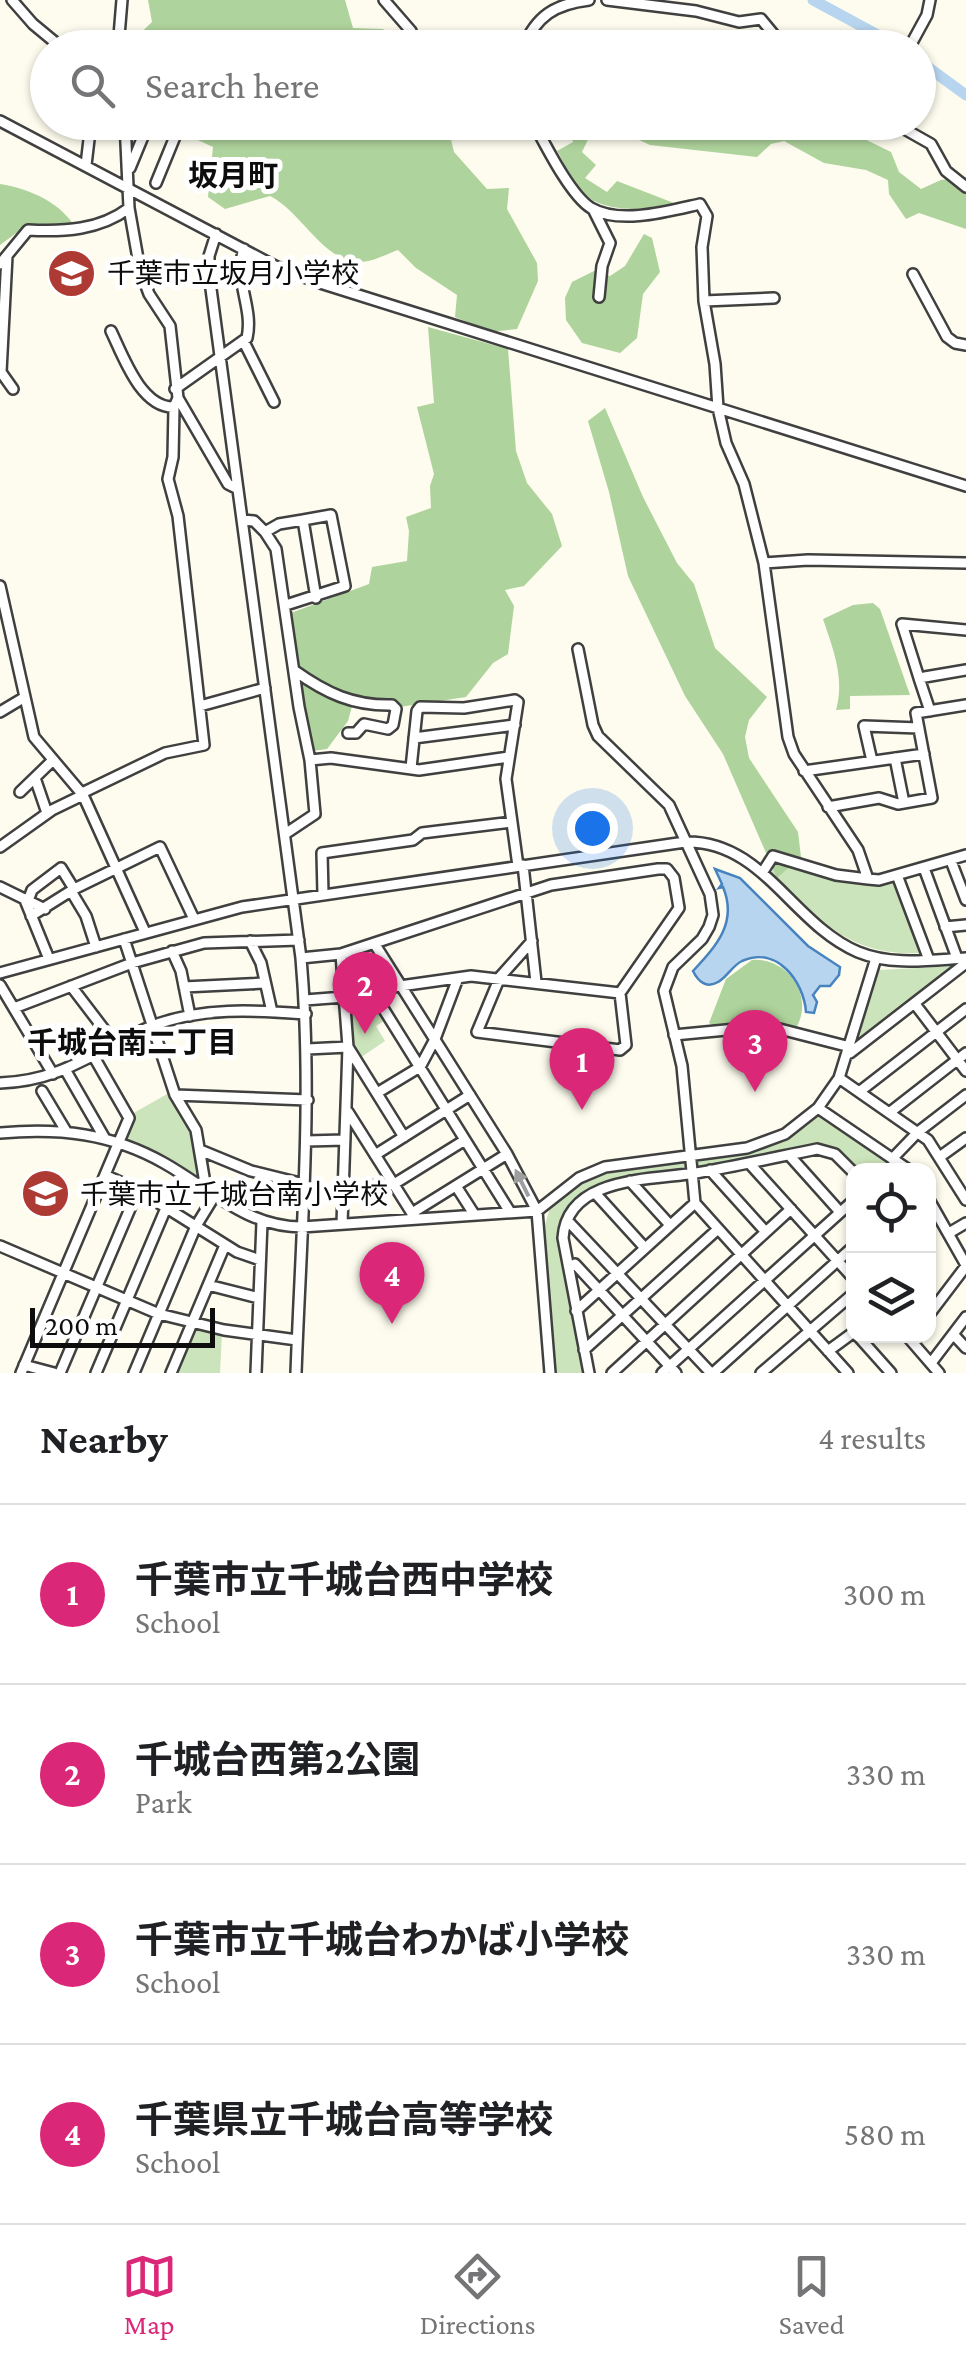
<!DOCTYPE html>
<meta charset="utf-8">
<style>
:root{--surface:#fff;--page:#f6f6f6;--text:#202124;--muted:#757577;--line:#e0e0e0;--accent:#db2777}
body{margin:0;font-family:"Crimson Pro","Noto Sans JP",serif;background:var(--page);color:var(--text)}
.controls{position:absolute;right:30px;bottom:30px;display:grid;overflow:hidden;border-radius:20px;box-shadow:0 2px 8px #0004}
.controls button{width:90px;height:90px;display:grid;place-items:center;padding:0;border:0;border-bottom:2px solid var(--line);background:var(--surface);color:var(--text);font:50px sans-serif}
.scale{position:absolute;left:30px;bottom:25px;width:185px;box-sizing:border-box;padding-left:10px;border:5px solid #0d0d0d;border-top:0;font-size:28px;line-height:35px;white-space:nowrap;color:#0d0d0d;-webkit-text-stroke:8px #fff;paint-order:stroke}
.you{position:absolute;left:592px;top:828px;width:35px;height:35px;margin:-25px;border:8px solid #fff;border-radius:50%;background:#1a73e8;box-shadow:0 0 0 15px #1a73e833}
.badge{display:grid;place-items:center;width:65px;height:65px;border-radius:50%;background:var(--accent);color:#fff;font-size:32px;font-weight:700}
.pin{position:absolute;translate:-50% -82px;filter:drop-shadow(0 2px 5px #0008)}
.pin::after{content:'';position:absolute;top:52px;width:35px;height:30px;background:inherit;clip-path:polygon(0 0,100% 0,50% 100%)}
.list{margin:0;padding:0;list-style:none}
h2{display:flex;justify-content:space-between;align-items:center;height:130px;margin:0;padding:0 40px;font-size:42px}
h2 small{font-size:32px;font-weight:400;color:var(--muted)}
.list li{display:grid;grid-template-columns:65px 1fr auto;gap:30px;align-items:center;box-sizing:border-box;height:180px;padding:0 40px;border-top:2px solid var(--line)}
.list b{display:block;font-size:38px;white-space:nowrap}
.list p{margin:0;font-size:32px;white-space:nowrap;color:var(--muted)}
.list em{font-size:32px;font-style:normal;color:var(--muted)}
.icon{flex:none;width:55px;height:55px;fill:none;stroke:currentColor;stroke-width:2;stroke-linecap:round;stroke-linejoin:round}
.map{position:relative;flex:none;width:966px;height:1373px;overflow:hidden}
.search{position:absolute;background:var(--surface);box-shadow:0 2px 8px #0004;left:30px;right:30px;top:30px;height:110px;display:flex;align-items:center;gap:25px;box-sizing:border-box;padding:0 35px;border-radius:55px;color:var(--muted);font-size:38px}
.sheet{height:850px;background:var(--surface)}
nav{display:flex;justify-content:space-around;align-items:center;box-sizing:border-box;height:140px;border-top:2px solid var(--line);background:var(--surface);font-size:28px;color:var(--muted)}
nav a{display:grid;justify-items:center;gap:5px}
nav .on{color:var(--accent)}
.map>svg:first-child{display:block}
</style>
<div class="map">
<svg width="966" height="1373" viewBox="0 0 966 1373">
<rect width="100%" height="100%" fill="#fdfcee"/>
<!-- green -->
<path fill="#cce4bb" d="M780 863 840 878 894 879 923 953C849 957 819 920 771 872Z
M956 966 860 1043 858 1041 878 970Z
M379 1007 387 1019 376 1026 385 1041 360 1058 350 1043 348 1010Z
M169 1093 193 1130 203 1182 168 1158 124 1138 130 1115Z
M820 1114 902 1170H855L837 1150 821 1146 695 1168 694 1160C741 1153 785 1149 820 1114Z
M686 1161 685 1170C642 1174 566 1182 559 1236L585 1373H555L543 1231 550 1208 574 1187 594 1176Z
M195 1328 222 1333 220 1373H174Z"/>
<!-- forest -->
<path fill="#afd39c" d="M148 0H345L353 28 383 29 402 47H126L152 22Z
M185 122 447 123 454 152 487 189 509 188 507 209 537 263 538 281 517 329 491 332 455 317 457 295 416 268 398 250C387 254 372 262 360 262 322 261 302 212 270 196L225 209 208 197 213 147 178 131Z
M565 123H596L582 152 596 165 585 178 607 192 617 181 679 205C651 208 607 216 583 193 572 183 565 163 557 151L573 142Z
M603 123H832L891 152 899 172 921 189 941 180 966 177V229L919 213 906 219 889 194 888 180 866 170 824 163 784 141 771 144 757 157 650 145Z
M0 184C31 189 62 203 77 230L23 228 0 245Z
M644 234 652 238 660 272 643 294 637 338 620 353 582 343 566 320 565 298 572 282 594 271 610 276 625 266Z
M428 327 508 349 516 451 527 483 552 514 562 546 524 586 505 590 514 606 508 654 493 663 466 697 393 708 364 703 352 706 348 721 327 749 305 752 288 614 369 584 372 567 407 561 409 531 406 517 431 508 430 486 434 474 417 407 434 403Z
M605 408 643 497 677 563 694 584 715 648 767 697 749 720 745 737 749 758 798 832 801 857 777 878 723 754 685 696 628 576 609 492 588 421Z
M873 603 880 609 910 695 850 696V709L836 710C845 678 833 649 823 619L853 605Z
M752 960C787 957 815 996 796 1028L760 1023 717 1028 709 1023 726 979Z"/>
<!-- water -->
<path fill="#b8d5ef" stroke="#4783be" stroke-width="2.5" d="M715 869 740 878 808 946 840 967 839 975 830 986H820L813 995 817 1002 814 1013 806 1012C804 982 777 945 742 961 732 966 727 977 718 982 706 989 698 981 693 971 716 946 738 923 723 887L719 888 722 884Z"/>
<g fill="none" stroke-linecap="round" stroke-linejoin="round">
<!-- river -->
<path stroke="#b8d5ef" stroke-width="11" d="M813 0 902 48
M918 60 966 95"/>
<defs>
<path id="minor" d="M12 0 33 24 62 48
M384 0 411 31 417 48
M607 0 696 11 739 22 761 19 785 48
M118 48 122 0
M523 48C536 16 555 4 589 0
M909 48 927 15 930 0
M0 121 275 266 317 282 966 486
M125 122 129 208 140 270 149 294 170 326 178 398 228 484 238 489
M533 122C545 144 570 195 591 208 620 225 669 211 700 204L707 216 702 247 704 301 715 364 718 408 726 443 744 484 764 563 788 737 794 754 858 850 868 879 879 880 966 855
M892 122 931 144 946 171 966 187
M86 165 90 131 97 122
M130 168 149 122
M156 183 181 122
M593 209 610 243 602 266 599 297
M216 234 209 256V274L301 958C313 1097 301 1235 296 1373
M7 256 1 372 13 389
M0 264 28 230C64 232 100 230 129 208
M913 274 947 337 955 343 966 345
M704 301 774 298
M111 331C123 356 141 408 174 407
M244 342 274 402
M175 389 247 338C254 307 233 281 244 249
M242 520 254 521 265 532 279 524 303 520 316 598
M265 532 276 549 299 707 310 760
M764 563 808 560 966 563
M0 586 34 737 83 795 145 932
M286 605 345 586 331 515 303 520
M578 649 593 725 598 736 669 805 710 894 713 915 709 927 702 939 673 967 664 991 682 1066 695 1203 848 1373
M295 671C326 693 353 706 392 705L396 709 393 725 388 729 364 724 356 733H348
M919 678 902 624 966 630
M200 706 265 688
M930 711 919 678 966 670
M0 712 25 697
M414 738 515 725
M895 758 904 803
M872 761 864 726 919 728
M411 768 417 711 420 707 464 708 515 700 518 702 506 779 518 866
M804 771 924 754
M35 778 47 813
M20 792 52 761
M82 793 165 753 204 745 178 516 168 479 173 457 174 407 178 398
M828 807 879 798 898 804 932 798 916 713 966 705
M285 834 315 814 310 760 331 758 419 770 509 757
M0 847 52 810 83 795
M951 861 966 900
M523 865 536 982
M924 868 957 958
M762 873 773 856 836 875 868 879
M897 875 929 960
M0 887 45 909
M71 891 86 916 96 947
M323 894 322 853 413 840 422 833 512 822
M25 900 49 959
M28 901 32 890 61 868 74 889
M31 916 74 889 160 847 194 919
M945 927 966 925
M124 939 175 1095 196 1130 206 1189
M250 941 261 963 272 1012
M374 943 507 1154 537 1211 550 1373
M172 951 181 971 190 1016
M348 952 510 1212
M341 954 348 1047 342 1224
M301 958 341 954 551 885 658 869H667L674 878 679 908 620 993 626 1045 620 1050 477 1032 500 977 532 941
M0 973 242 907 685 842C763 840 792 924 858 952 892 966 930 960 966 958
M0 985 53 1074
M71 986 116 1045
M184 987 265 983
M372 990 471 976 620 993
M305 1000 344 997
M915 1004 966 1071
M14 1008 132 963 204 943 299 940
M674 1035 768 1026 850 1047
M307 1049 348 1047 404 1137
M850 1053 966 963
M66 1071 104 1137
M839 1078 928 1140 966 1200
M0 1083C64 1081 97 1049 152 1026 201 1007 254 1010 306 1014
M42 1091 66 1131
M859 1092 966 1009
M377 1093 420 1067 435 1039 458 978
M175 1095 308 1100
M818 1108 909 1170
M348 1112 415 1218
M889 1113 966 1053
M0 1133C60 1128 111 1133 164 1163 210 1189 247 1227 302 1227L537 1211 579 1178 605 1167 747 1148 785 1134 818 1108 839 1078 876 958
M306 1141 345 1140
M200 1150 251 1171 304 1184
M375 1155 470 1095
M789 1155 840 1212
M941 1156 966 1138
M892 1159 918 1132 966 1095
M749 1163 854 1279
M710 1170 765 1231
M105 1175 138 1190 237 1252 260 1260
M630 1181 670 1225
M456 1186 474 1214
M344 1188 394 1184 465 1140
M595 1193 645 1248
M928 1198 966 1265
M412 1213 507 1154
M567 1220 711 1373
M949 1233 966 1223
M0 1246 159 1314 224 1330 297 1340
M575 1264 676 1373
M208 1285 259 1298
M576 1311 695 1203
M928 1316 966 1266
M953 1334 966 1348
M858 1336 891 1373
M907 1336 939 1373
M584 1350 718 1229
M828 1351 854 1332
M931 1363 966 1317
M24 1365 54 1373
M21 1373 129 1118 94 1057
M60 1373 138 1190
M96 1373 166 1208
M134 1373 196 1226 215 1195
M171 1373 225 1245
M256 1373 262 1222
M589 1373 563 1238C567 1176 652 1180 696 1173 737 1166 777 1157 817 1149L835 1154 854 1173
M612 1373 791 1209
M662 1373 854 1200
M713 1373 854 1246
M761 1373 854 1293"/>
</defs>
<!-- minor casing -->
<use href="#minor" stroke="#404040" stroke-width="14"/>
<!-- minor -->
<use href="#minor" stroke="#fff" stroke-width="9"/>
</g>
<!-- one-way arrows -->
<defs><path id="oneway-solid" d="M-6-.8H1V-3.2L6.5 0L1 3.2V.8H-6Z" transform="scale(2.5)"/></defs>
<use fill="#9e9e9e" href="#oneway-solid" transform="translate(522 1183) rotate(-116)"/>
<!-- icons -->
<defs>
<symbol id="school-disc" viewBox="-11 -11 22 22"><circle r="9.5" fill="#ae3a34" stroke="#fff"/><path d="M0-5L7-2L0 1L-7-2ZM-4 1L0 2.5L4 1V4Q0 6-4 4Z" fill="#fff"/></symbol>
</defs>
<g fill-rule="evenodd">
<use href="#school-disc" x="44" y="246" width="55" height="55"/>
<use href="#school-disc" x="18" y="1166" width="55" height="55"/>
</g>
<g text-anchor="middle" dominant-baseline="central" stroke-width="10" stroke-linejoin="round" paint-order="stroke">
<!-- poi labels -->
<g font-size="28" fill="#0d0d0d" stroke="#fff" text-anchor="start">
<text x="107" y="273">千葉市立坂月小学校</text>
<text x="80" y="1194">千葉市立千城台南小学校</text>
</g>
<!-- neighbourhood labels -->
<g font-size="30" font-weight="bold" fill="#0d0d0d" stroke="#fff">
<text x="233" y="175">坂月町</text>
<text x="132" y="1042">千城台南二丁目</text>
</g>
</g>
</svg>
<div class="controls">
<button><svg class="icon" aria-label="locate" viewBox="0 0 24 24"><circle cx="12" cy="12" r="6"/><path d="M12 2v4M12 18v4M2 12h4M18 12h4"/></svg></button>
<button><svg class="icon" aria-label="layers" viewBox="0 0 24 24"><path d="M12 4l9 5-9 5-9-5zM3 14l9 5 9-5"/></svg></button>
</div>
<div class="scale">200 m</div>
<div class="you"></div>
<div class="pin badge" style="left:582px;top:1110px">1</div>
<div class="pin badge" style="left:365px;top:1034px">2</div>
<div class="pin badge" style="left:755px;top:1092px">3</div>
<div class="pin badge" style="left:392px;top:1324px">4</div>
<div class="search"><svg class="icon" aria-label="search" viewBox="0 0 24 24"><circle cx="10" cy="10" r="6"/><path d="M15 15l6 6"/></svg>Search here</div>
</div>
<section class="sheet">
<h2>Nearby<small>4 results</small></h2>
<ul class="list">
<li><span class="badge">1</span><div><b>千葉市立千城台西中学校</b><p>School</p></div><em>300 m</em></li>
<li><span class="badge">2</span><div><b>千城台西第2公園</b><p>Park</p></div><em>330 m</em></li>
<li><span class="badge">3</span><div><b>千葉市立千城台わかば小学校</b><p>School</p></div><em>330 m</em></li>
<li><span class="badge">4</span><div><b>千葉県立千城台高等学校</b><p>School</p></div><em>580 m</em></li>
</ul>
</section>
<nav>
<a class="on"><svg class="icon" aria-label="map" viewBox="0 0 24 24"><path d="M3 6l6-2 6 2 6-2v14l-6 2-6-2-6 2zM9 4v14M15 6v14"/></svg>Map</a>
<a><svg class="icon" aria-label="directions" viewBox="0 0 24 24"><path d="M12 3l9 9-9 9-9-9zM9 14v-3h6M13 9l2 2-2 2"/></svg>Directions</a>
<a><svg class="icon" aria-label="saved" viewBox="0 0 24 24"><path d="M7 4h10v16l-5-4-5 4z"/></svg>Saved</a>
</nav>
